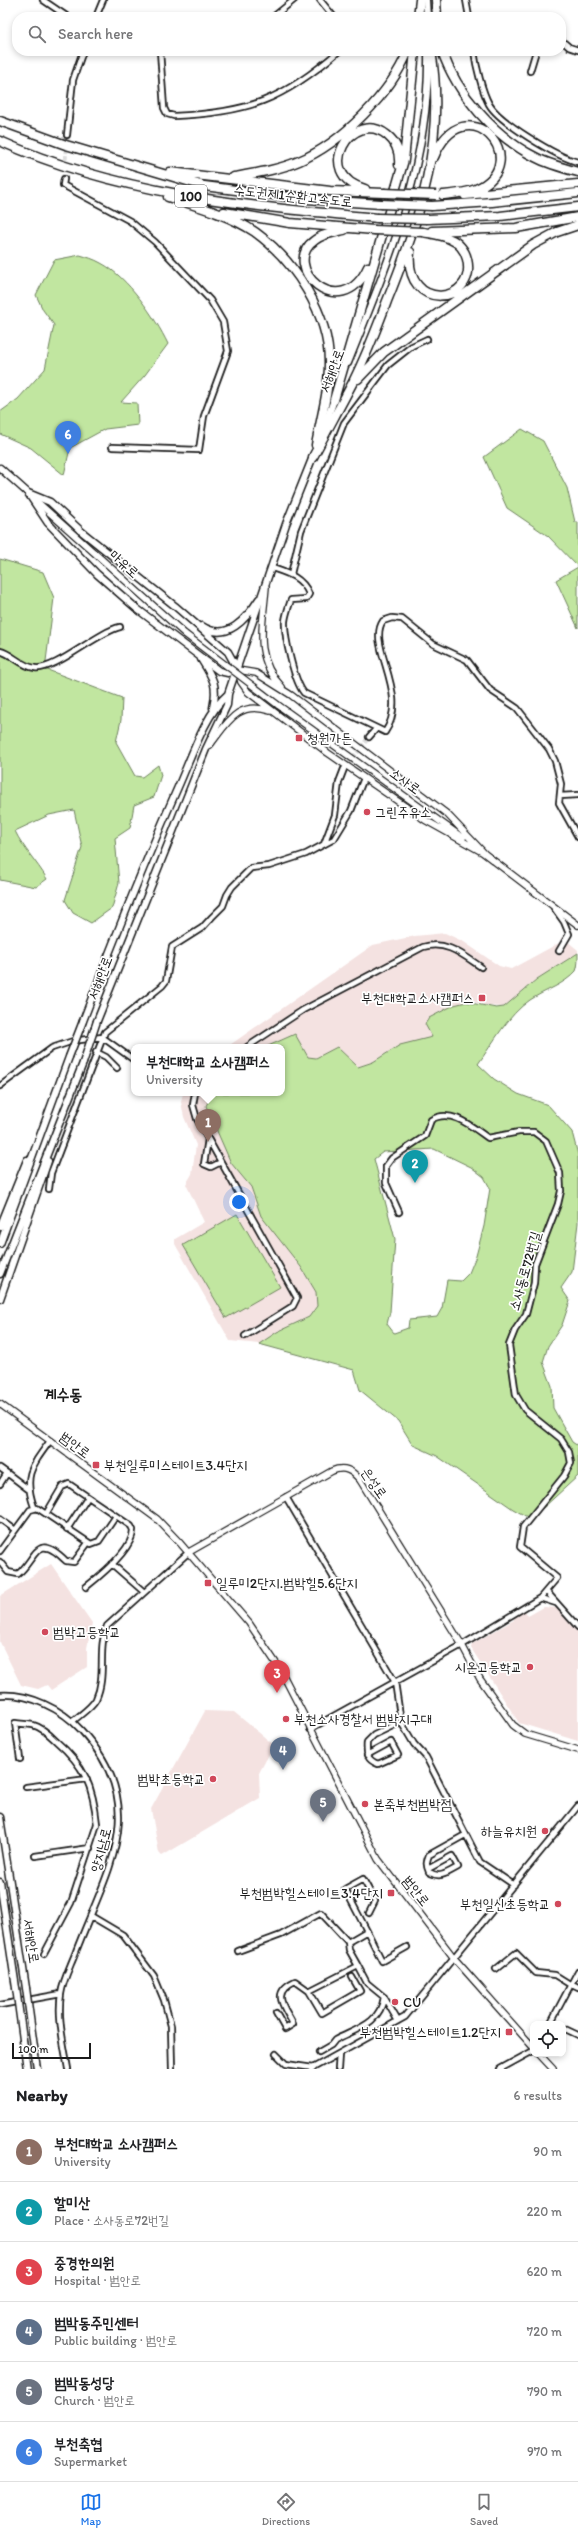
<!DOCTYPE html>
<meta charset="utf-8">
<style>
:root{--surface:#fff;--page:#f2f2f2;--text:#202124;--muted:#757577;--line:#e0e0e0;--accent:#1a73e8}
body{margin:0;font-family:Itim,"Poor Story",sans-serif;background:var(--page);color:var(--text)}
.controls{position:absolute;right:12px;bottom:12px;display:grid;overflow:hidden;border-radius:8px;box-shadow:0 2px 6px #0003}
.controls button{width:36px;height:36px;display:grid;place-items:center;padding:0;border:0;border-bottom:1px solid var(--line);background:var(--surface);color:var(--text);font:20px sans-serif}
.scale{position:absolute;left:12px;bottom:10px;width:79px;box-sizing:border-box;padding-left:4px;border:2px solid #1c1c1c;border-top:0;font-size:11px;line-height:14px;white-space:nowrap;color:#1c1c1c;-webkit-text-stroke:3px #fff;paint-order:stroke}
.you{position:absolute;left:239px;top:1202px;width:14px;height:14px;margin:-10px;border:3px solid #fff;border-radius:50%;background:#1a73e8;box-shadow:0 0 0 6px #1a73e833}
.badge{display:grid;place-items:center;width:26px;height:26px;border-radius:50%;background:var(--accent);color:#fff;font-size:13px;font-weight:700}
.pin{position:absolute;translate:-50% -33px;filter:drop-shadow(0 1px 2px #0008)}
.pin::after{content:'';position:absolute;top:21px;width:14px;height:12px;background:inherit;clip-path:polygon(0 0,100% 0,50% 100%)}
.popup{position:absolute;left:131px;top:1044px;width:154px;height:52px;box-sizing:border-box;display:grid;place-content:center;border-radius:8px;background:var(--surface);filter:drop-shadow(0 1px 3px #0005);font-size:13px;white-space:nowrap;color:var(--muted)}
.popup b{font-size:15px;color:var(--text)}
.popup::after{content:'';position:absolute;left:50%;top:100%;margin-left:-8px;border:8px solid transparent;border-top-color:var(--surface)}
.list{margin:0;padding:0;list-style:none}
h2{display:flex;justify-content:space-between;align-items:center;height:52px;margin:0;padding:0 16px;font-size:17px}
h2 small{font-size:13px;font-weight:400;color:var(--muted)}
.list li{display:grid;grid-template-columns:26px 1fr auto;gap:12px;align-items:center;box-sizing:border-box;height:60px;padding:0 16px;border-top:1px solid var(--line)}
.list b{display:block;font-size:15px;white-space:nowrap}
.list p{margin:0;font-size:13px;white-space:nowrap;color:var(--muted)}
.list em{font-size:13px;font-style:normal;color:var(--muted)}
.icon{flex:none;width:22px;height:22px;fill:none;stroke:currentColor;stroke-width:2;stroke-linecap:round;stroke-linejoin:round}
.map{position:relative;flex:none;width:578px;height:2069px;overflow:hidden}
.search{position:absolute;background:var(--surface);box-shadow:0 2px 6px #0003;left:12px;right:12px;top:12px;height:44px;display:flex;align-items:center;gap:10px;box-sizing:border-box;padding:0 14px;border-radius:16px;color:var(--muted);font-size:15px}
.sheet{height:412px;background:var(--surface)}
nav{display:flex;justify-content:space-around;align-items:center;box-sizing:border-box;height:56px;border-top:1px solid var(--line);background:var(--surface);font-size:11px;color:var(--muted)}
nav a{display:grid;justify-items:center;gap:2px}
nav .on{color:var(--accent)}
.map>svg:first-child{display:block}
</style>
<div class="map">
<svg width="578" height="2069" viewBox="0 0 578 2069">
<rect width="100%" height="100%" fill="#fff"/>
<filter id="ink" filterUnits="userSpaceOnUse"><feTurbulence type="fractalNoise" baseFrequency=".025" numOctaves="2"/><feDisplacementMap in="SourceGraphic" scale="8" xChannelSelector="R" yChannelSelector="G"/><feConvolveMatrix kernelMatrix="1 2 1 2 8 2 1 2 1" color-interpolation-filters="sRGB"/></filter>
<g filter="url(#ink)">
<!-- built -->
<path fill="#f4e2e1" d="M445 933 464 942 499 966 511 969 559 943 562 937 578 950V953L537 979 504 1007 487 1006 475 1002 454 1005 429 1018 425 1024 432 1037 400 1045 373 1062 357 1067 337 1047 316 1058 308 1057 295 1034 266 1047H227L373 945 415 936Z
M183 1093H212L206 1106 231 1163 251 1187 261 1216 301 1267 316 1292 317 1306 309 1317 277 1332 259 1344 230 1341 175 1244V1239L204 1222 186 1184 192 1174 196 1145 184 1117 181 1102Z
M51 1564 92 1623 87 1648V1667L51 1690 47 1685 38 1689 21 1685 0 1642V1596Z
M544 1607 557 1608 578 1630V1741L519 1723 471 1648 472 1644 514 1620 513 1615 524 1609 528 1616Z
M205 1711 234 1712 274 1745 259 1773 260 1798 162 1856 159 1853 151 1809Z"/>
<!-- green -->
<path fill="#c1e6a0" stroke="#6e815e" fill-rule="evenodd" d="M80 255C87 257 94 259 101 263 128 277 155 317 168 344L145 375 121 402 137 403 138 425 105 429 70 448 64 475 31 448 0 434V412L18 399 45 369 54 325 43 310 36 295 54 260Z
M522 429 543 441 567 488 575 522H578V628L556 580 578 567 548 536 507 508 484 457Z
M0 559 43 572 54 598 45 669 122 698 121 720 116 742 135 776 142 777 158 765 161 775 154 797 134 805 130 828 115 838 119 883 112 908 91 923 73 913 65 900 82 847 74 810 49 815 15 831C23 848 37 862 47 879L36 887 0 880Z
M578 953C578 959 578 967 576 971 564 985 545 990 530 1000 508 1015 493 1043 478 1064L494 1079 518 1094 548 1105 572 1132 578 1155V1223L572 1272 561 1288 570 1301 562 1325 548 1346 543 1362 552 1386 553 1408 572 1442 578 1446V1476L531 1519 513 1509 437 1456 413 1445 398 1421 360 1390 354 1370 259 1344 277 1332 309 1317 317 1306 316 1292 301 1267 261 1216 251 1187 231 1163 206 1106 212 1093H282V1047H266L295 1034 308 1057 316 1058 337 1047 358 1067 373 1062 400 1045 432 1037 425 1024 429 1018 454 1005 466 1002 496 1008 504 1007 537 979ZM434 1149 471 1167 484 1177 490 1188 484 1226 476 1256 469 1273 461 1281 447 1280 442 1308 437 1317 409 1320 408 1328 394 1333 387 1324 390 1312 395 1239 374 1159 383 1152Z
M237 1214 280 1287 226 1318 183 1245Z"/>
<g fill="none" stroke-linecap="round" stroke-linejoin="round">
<!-- minor-tunnel -->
<path stroke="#ddd" stroke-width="4.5" stroke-dasharray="4.5 2" stroke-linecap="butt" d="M64 179 67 135
M345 768 369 737"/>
<defs>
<path id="minor" d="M43 0 68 17
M320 0 334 17
M466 0 469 17
M96 17 103 0
M273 17 294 0
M561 40 569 47 578 50
M160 51 164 108 167 114 174 116C248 113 283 100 339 51
M474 51C476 66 482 91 489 104 499 122 557 157 578 162
M530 71 536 51
M67 135 73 80 83 51
M64 179 63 185 130 221 155 242 210 300 223 322 228 351 204 416 199 450 112 447
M272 568C287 573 302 577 309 594L306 599 291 600C289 606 286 613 285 621 284 636 294 681 304 693L385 732C411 694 366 645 383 621L392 618 402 619 433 644 467 660 490 690 517 708 549 749 555 761 561 784 559 803 578 837
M291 574 301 531 344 423 388 365 412 346 427 339
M0 651C13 654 20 666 35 668 55 671 97 632 120 627
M369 737 376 729
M560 796 578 795
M324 844 335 815 339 782 344 769
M554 908 564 922 569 934 559 951
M247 1047 303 1010 423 947C446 940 463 955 481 967
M96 1052 106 1057 117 1068
M0 1086 52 1048 73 1041 102 1037 134 1060
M195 1093 193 1105 197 1119 297 1298 293 1306 245 1336
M208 1139 204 1164 211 1167 221 1162
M49 1189 51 1173 105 1032 162 986 166 981 172 947 202 928 212 917 223 906 227 895 232 887 251 868 269 866 306 854 334 839 351 811 364 778
M0 1468 7 1473 0 1484
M7 1473 28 1489
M286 1497 395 1682 401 1722 414 1744 426 1757 480 1862 514 1885
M34 1507C23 1476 31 1467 50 1441
M46 1514 91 1544 99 1541 116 1516
M0 1519 14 1529
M67 1529 88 1497
M0 1551 30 1510 37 1508 46 1514 62 1487 69 1484 131 1526 133 1530C133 1549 100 1576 86 1587
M0 1562 8 1572 18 1574C37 1558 36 1531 66 1561L74 1562 88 1543
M112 1564 144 1592
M546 1591 578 1627
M540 1598 556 1603
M0 1695C29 1693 62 1709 81 1730 153 1808 106 1871 75 1954 70 1967 63 1980 61 1994 57 2018 64 2045 68 2069
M73 1721C80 1715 92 1707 96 1699 107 1675 97 1649 107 1626L189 1552
M310 1729 462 1645 540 1598 557 1578 520 1547 523 1527 564 1476 571 1463 569 1452 561 1439 525 1410 516 1395 509 1345 515 1330 526 1314 534 1283 535 1264 558 1204 561 1191 560 1173 546 1141 534 1132H519L488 1138C471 1126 451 1108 431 1120L425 1136 392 1158 386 1166V1183L399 1212
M367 1755 391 1742 398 1755 378 1764C367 1760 366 1754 367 1742L374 1735 401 1722
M20 1759 15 1723C21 1724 27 1724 33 1725 41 1727 50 1735 56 1741 85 1766 93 1786 97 1824L71 1903 44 1954
M26 1787 87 1779
M35 1856 90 1848
M428 1869 452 1856 458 1867C447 1873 440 1879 429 1872 426 1865 426 1862 429 1855L465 1835
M91 1916 123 1935 154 1976 164 2000 171 2026 172 2069
M367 1931 345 1889 363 1879 375 1901 369 1913
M348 1942 367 1931 382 1961 407 1947
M238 1951 281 1935 321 1913 348 1942 349 1950 358 1966
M496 1969 516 1953 536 1973 555 1975 571 1985
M352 1977 360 1991 322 2013 309 1991 358 1966 367 1983 384 1997 398 2021
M572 1984 578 1987
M0 2005 61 1994
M276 2013 285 2029 293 2024C284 2006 270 1993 295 1981L309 1991
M550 2024 578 1971
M563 2028 578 2035
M319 2052 331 2045 335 2040C358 2028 380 2024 384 1997
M276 2054 286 2064 313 2068
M311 2069 405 2017 578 1806
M338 2069 339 2054
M500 2069 533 2051"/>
<path id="tertiary" d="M32 497 185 634
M266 587C263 625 253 657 282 687
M238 670 256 673 291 695 447 814 484 853 425 820 328 753 248 692 241 682Z
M278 705 463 838
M210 745C227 723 238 700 270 711
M481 851 578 925
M0 1404 157 1519 180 1543 249 1623 280 1669 378 1859 454 1958 533 2047
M189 1552 332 1471C344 1466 352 1470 360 1480L462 1645 480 1679 513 1725 525 1734 578 1750
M539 2054 553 2069
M312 2069 313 2068"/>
<path id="secondary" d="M426 0 427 17
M348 363C389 260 430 165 428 53
M321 436 335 397
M0 468 28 493 48 523 97 574 136 608 219 671 228 673 237 670
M28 493 50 502 81 531 175 606 228 652 238 670
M202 626C227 643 247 618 259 599
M201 659C213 678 218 685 213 708
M83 1021C113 942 144 864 178 787 191 758 205 714 228 694
M97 1021 206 749 227 705 228 694 286 524 314 454
M0 1227 27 1160
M0 1244 69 1057
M0 1274 83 1063
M0 1299 48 1161
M0 1817 26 1988
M0 1882 16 1988"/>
<path id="motorway" d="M436 0 437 17
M418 17 420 0
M442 51C457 94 494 136 535 157 548 164 563 168 578 172
M0 121 66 145 204 186 306 199 381 204
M0 141C119 195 249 206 377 218
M434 157C465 83 537 162 476 189 466 193 454 194 443 195
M170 172 330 191 384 193
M234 177C257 173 278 170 299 161 342 143 391 93 408 51
M365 189C311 174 353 107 387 135 397 143 400 153 399 165
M465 195 578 184
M168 197C197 206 230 215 255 232 295 261 329 314 329 363 329 391 321 418 316 445
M432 206 492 202 578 193
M224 212 290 223 374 230
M427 219 500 216 578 207
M344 230C335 232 322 234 315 240 278 266 341 326 368 267
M432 231 516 228 578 217
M410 252C404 314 478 304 467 259 465 250 458 242 450 239 442 235 432 234 423 232
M358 379 384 352 533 245 557 232 578 225
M334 400 404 160 415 51
M313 457C326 432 340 407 353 382 366 356 377 328 387 301 420 220 446 139 431 51"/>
</defs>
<!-- minor casing -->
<use href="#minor" stroke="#1c1c1c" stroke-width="8"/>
<!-- tertiary casing -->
<use href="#tertiary" stroke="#1c1c1c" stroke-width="8"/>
<!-- secondary casing -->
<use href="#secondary" stroke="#1c1c1c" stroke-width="9"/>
<!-- motorway casing -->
<use href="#motorway" stroke="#1c1c1c" stroke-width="11"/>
<!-- minor -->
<use href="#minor" stroke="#fff" stroke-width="4.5"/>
<!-- tertiary -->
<use href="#tertiary" stroke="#fff" stroke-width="5.5"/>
<!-- secondary -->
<use href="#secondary" stroke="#fff" stroke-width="6"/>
<!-- motorway -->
<use href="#motorway" stroke="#fff" stroke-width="8"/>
<defs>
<path id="tertiary-bridge" d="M185 634 278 705"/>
<path id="secondary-bridge" d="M69 1057 83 1021
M83 1063 97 1021
M16 1988 27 2069
M26 1988 37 2069"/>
<path id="motorway-bridge" d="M384 193 436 195
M381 204 432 206
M377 218 427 219
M374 230 423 232"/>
</defs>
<!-- tertiary-bridge casing -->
<use href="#tertiary-bridge" stroke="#1c1c1c" stroke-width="8" stroke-linecap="butt"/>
<!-- secondary-bridge casing -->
<use href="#secondary-bridge" stroke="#1c1c1c" stroke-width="9" stroke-linecap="butt"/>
<!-- motorway-bridge casing -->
<use href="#motorway-bridge" stroke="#1c1c1c" stroke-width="11" stroke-linecap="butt"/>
<!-- tertiary-bridge -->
<use href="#tertiary-bridge" stroke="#fff" stroke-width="5.5"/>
<!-- secondary-bridge -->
<use href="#secondary-bridge" stroke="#fff" stroke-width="6"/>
<!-- motorway-bridge -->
<use href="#motorway-bridge" stroke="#fff" stroke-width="8"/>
</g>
</g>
<!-- markers -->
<g fill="#d1495b" stroke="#fff" stroke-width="1.5">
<rect x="295" y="734" width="8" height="8" rx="2"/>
<circle cx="367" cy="812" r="4"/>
<rect x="478" y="994" width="8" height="8" rx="2"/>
<rect x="92" y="1461" width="8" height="8" rx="2"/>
<rect x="204" y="1579" width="8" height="8" rx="2"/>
<circle cx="45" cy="1632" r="4"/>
<circle cx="530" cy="1667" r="4"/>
<circle cx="286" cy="1719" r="4"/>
<circle cx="213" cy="1779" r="4"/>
<circle cx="365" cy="1804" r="4"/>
<circle cx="545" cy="1831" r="4"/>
<rect x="387" y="1889" width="8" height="8" rx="2"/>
<circle cx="558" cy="1904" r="4"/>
<circle cx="395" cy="2002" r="4"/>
<rect x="505" y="2028" width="8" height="8" rx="2"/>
</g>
<g text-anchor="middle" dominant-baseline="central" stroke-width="3.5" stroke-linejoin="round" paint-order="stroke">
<!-- shield labels -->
<rect fill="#fff" stroke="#606060" stroke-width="1" x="175" y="185" width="32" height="22" rx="3"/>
<g font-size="13" font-weight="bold" fill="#1c1c1c">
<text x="191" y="196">100</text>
</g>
<!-- street labels -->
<g font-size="14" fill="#1c1c1c" stroke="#fff">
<text transform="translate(293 196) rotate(6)">수도권제1순환고속도로</text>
<text transform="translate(332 371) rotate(-69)">서해안로</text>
<text transform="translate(124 564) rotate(42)">마유로</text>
<text transform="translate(405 781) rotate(36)">소사로</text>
<text transform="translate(100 978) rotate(-69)">서해안로</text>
<text transform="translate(525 1271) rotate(-74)">소사동로72번길</text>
<text transform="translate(75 1445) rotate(37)">범안로</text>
<text transform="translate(374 1483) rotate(55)">은성로</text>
<text transform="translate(101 1850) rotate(-75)">양지남로</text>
<text transform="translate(416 1891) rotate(52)">범안로</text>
<text transform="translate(31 1941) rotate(81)">서해안로</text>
</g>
<!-- poi labels -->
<g font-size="14" fill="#1c1c1c" stroke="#fff" text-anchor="start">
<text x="307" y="738">청원가든</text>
<text x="375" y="812">그린주유소</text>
<text x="474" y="998" text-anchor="end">부천대학교소사캠퍼스</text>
<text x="104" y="1465">부천일루미스테이트3.4단지</text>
<text x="216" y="1583">일루미2단지.범박힐5.6단지</text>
<text x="53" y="1632">범박고등학교</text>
<text x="522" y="1667" text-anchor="end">시온고등학교</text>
<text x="294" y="1719">부천소사경찰서 범박지구대</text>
<text x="205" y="1779" text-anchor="end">범박초등학교</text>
<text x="373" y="1804">본죽부천범박점</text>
<text x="537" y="1831" text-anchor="end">하늘유치원</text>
<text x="383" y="1893" text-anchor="end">부천범박힐스테이트3.4단지</text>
<text x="550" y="1904" text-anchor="end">부천일신초등학교</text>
<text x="403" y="2002">CU</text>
<text x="501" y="2032" text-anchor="end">부천범박힐스테이트1.2단지</text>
</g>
<!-- quarter labels -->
<g font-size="16" font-weight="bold" fill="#1c1c1c" stroke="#fff">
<text x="63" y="1394">계수동</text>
</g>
</g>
</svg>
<div class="controls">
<button><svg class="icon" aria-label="locate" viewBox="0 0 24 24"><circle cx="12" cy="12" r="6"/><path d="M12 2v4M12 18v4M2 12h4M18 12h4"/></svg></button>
</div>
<div class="scale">100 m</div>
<div class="you"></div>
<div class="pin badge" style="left:208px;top:1142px;background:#8d6e63">1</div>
<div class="popup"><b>부천대학교 소사캠퍼스</b>University</div>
<div class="pin badge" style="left:415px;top:1183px;background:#0f9aa8">2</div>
<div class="pin badge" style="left:277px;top:1693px;background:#e0444e">3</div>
<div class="pin badge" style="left:283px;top:1770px;background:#5c6f8a">4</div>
<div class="pin badge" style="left:323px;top:1822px;background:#6b7280">5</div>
<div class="pin badge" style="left:68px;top:454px;background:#3f7fe0">6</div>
<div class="search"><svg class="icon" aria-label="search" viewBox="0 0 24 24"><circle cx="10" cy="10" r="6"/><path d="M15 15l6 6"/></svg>Search here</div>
</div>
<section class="sheet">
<h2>Nearby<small>6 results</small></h2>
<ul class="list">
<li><span class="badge" style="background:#8d6e63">1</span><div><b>부천대학교 소사캠퍼스</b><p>University</p></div><em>90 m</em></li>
<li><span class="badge" style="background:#0f9aa8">2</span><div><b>할미산</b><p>Place · 소사동로72번길</p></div><em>220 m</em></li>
<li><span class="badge" style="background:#e0444e">3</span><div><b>중경한의원</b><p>Hospital · 범안로</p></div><em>620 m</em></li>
<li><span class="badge" style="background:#5c6f8a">4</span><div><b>범박동주민센터</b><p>Public building · 범안로</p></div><em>720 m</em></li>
<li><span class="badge" style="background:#6b7280">5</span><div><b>범박동성당</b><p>Church · 범안로</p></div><em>790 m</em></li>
<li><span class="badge" style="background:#3f7fe0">6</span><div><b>부천축협</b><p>Supermarket</p></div><em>970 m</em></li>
</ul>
</section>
<nav>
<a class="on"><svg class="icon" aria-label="map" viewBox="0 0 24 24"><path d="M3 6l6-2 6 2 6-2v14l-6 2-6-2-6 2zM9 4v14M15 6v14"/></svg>Map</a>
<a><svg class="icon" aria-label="directions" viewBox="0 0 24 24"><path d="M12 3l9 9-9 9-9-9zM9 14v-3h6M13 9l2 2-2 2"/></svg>Directions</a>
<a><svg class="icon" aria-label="saved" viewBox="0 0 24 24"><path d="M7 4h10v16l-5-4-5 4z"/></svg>Saved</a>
</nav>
